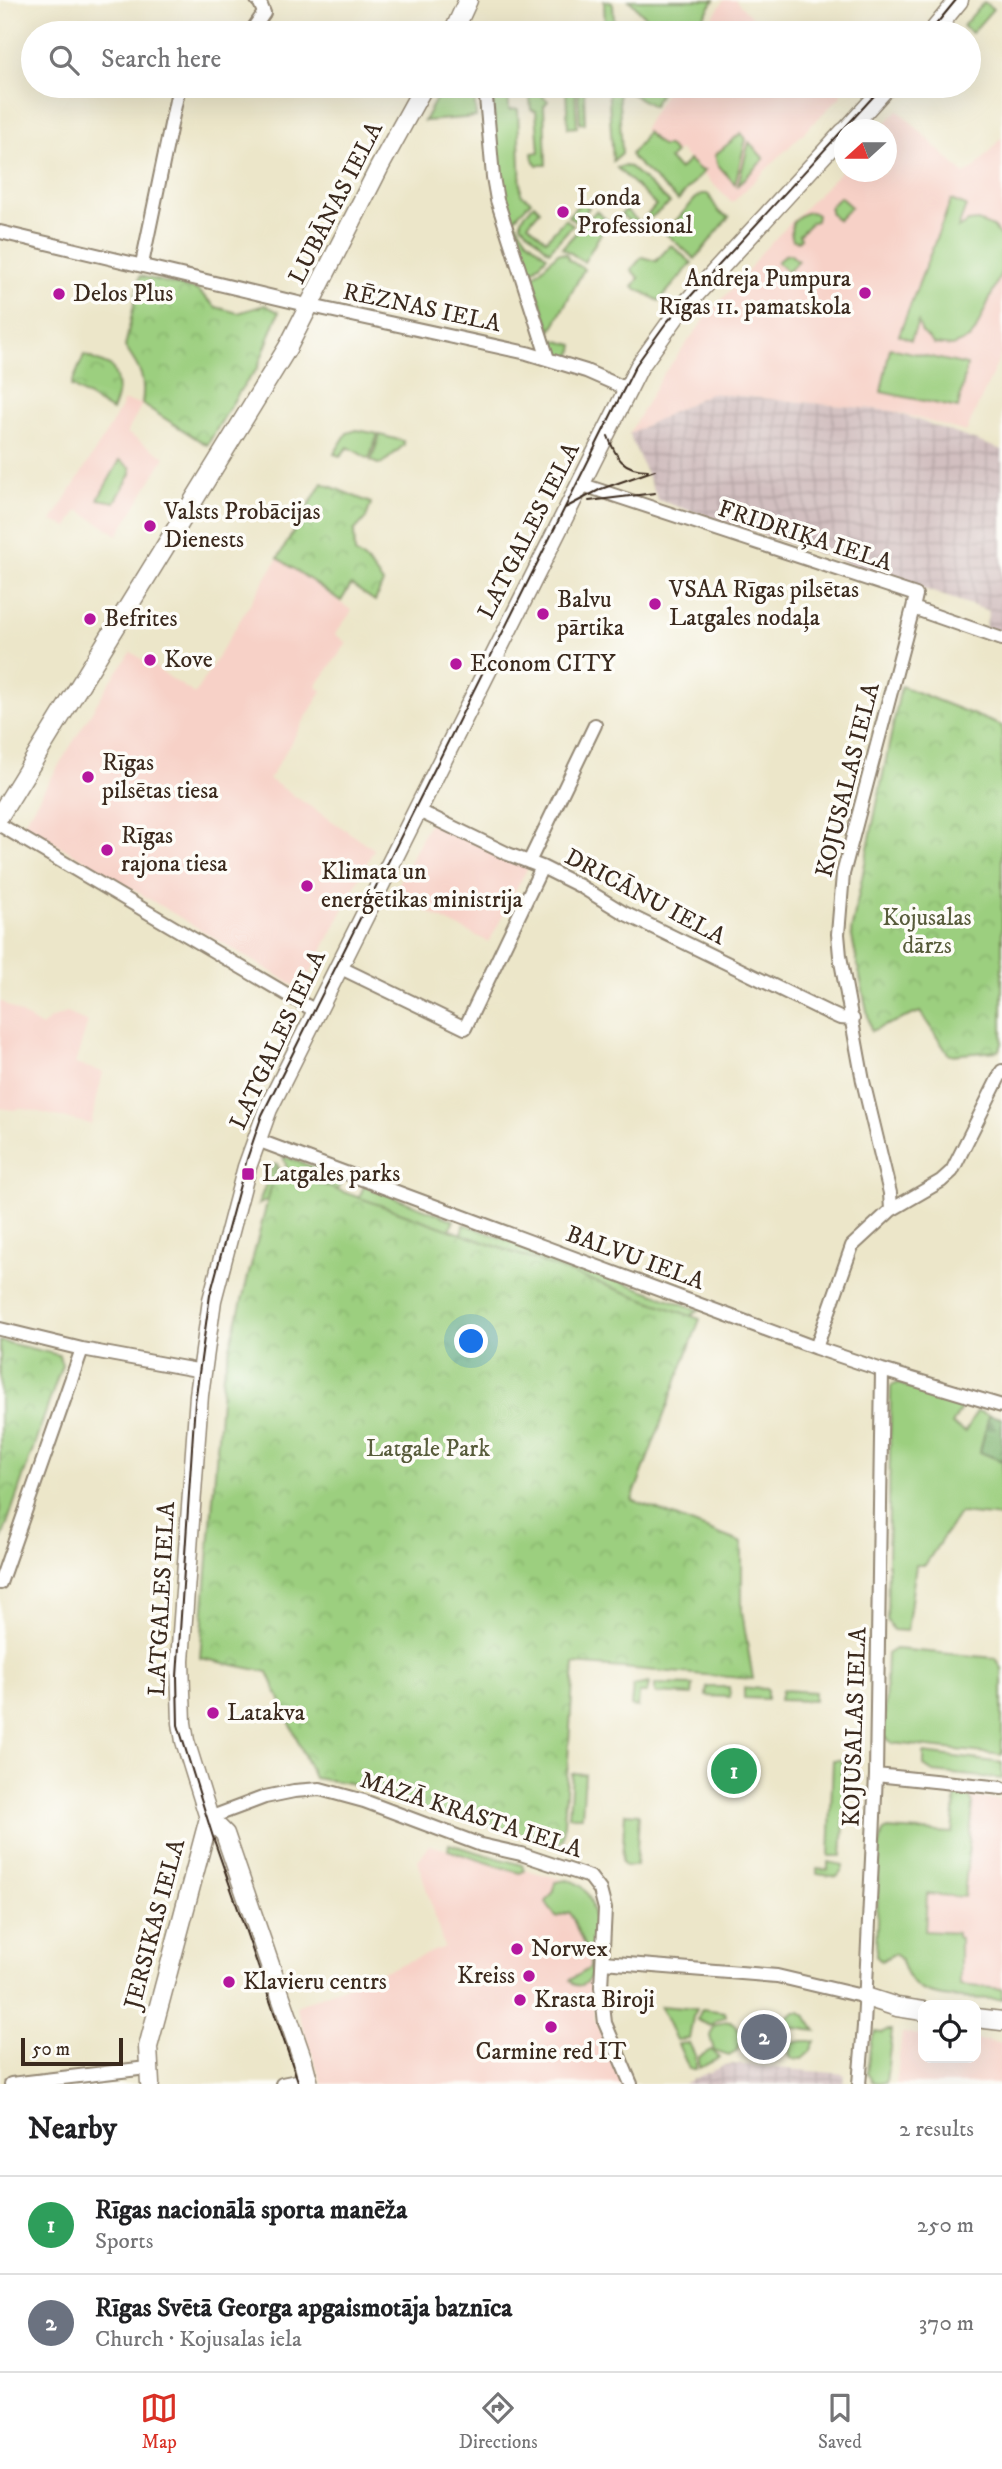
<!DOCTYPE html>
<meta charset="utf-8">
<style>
:root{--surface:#fff;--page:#f6f6f6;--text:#202124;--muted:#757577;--line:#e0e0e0;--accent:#d93025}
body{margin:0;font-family:"IM FELL DW Pica",serif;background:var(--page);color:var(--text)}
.controls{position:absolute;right:21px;bottom:21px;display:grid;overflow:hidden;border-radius:14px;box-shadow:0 7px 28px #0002}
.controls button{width:63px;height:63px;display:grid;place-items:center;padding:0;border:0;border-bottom:2px solid var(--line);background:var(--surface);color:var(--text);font:35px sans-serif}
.compass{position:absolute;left:834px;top:119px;width:63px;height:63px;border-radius:50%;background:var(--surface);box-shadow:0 7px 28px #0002;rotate:249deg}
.scale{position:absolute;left:21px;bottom:18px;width:102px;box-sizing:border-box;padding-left:7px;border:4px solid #3b2a1e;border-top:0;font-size:19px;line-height:24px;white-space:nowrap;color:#3b2a1e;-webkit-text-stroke:5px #fdfcf7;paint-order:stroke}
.you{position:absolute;left:472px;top:1342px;width:24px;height:24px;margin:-18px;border:5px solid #fff;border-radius:50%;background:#1a73e8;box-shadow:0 0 0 10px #1a73e833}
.badge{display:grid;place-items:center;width:46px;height:46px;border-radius:50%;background:var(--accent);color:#fff;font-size:23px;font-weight:700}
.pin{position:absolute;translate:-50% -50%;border:4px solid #fff;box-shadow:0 2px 7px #0006}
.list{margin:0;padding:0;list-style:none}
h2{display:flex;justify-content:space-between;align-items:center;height:91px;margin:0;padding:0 28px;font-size:30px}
h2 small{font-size:23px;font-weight:400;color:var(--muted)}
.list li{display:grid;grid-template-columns:46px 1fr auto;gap:21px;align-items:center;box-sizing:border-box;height:98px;padding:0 28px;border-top:2px solid var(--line)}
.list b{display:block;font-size:26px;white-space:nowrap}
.list p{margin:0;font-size:23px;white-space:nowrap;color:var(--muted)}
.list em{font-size:23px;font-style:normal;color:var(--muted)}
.icon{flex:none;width:38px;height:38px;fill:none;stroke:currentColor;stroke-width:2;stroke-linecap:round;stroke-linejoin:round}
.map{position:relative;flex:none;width:1002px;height:2084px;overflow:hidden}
.search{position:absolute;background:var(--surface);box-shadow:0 7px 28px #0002;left:21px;right:21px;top:21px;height:77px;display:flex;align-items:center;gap:18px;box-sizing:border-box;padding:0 24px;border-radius:38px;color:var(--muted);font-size:26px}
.sheet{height:287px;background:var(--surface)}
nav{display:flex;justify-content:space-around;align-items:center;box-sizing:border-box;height:98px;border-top:2px solid var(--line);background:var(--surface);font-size:19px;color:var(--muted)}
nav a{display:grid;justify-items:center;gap:4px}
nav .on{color:var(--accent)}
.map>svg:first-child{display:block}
</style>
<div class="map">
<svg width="1002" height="2084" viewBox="0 0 1002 2084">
<defs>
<pattern id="industrial-grid" width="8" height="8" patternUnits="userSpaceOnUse" patternTransform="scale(1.75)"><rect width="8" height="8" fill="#d2bfc0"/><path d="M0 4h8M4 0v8" fill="none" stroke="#b5a4a5"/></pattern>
<pattern id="forest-firs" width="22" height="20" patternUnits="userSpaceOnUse" patternTransform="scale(1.75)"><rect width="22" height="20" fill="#7db26e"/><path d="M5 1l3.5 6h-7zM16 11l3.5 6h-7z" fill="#68915a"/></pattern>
<pattern id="park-crowns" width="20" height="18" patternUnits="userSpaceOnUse" patternTransform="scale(1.75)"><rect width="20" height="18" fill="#9ccf7f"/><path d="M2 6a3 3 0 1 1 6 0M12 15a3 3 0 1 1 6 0" fill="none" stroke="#87b26d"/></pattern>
</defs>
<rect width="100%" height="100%" fill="#fdfcf7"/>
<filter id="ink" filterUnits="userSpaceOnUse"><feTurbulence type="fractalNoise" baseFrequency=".0143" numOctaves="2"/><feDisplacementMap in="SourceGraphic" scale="14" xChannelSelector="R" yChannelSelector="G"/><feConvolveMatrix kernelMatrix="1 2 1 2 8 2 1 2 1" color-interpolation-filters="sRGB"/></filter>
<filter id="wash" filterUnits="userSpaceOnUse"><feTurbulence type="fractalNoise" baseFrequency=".00686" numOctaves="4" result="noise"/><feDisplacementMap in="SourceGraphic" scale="28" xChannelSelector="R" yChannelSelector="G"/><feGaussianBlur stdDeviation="1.57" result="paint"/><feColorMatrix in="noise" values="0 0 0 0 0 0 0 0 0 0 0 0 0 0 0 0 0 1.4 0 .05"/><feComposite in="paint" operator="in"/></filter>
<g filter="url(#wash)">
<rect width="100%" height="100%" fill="#ece6c9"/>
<!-- built -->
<path fill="#f7d1c7" d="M724 0H735L762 28 769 21 782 33H702Z
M669 86H834L842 95 732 203 679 150 675 153 668 146H662L643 130Z
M898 110 964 174 974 169 1002 137V353L966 432 892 411 710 393 629 434 662 376 708 315 748 271 759 255 844 168V172H886V130L880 129Z
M124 401 142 404 127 433 165 457 118 535 78 510 68 527 52 521 110 427Z
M278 558 352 611 335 634 347 643 316 686 322 691 269 779 374 849 302 990 23 824 108 685 131 652 195 694Z
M432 817 529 865 489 942 393 895Z
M0 1001 42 1027 50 1019 67 1013 88 1022 75 1064 103 1072 91 1124 21 1108 13 1110 0 1108Z
M965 1797 1002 1800V1989L958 1988 923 1934 924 1893 960 1894Z
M429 1845 561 1879 594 1962V2018L623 2084H322L296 2006 444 1947 418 1861Z
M902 2033 923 2035V2058H976V2040L1002 2043V2084H896Z"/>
<!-- industrial -->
<path fill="url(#industrial-grid)" d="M710 393 892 411 1002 450V633L985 628 989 611 658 500 629 434Z
M732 2064 844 2074 843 2084H683L725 2065Z"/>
<!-- green -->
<path fill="#9ccf7f" stroke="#6c7c4e" stroke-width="2" d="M629 0H714L694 33H652L656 27Z
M604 1 611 2 613 5 615 33H605Z
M984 2 993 9 972 33 963 26Z
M443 86H473L476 117 424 121Z
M492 86H508L509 110 518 109 521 194 531 201 510 223 498 171Z
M529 86H542L543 97 548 101 544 106 546 165H537L533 159 532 153 539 152 536 111 531 110Z
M608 86H618L622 153 613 161Z
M627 86H664L653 106 628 92Z
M575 88 577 127 568 128 566 89Z
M578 89H584L585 123H580Z
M646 132 661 146H668L675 153 669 159 679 170 689 160 700 170H705L678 200 632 158 631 154 641 142Z
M741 133 746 139 735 184 718 165 715 155Z
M749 142 764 159 738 185Z
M624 166 630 167 670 203 637 228 621 214 626 210 640 223 656 205 617 168Z
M702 194H708L719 212 729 217 695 259 665 233 696 198Z
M840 197 851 207 838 220 830 213V207Z
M951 200 966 206 958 228 968 222 978 221 993 227 1002 238V271L975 332 969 339 952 346 934 344 922 332 918 322 911 340 899 335Z
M582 201 589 208 576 222 568 216Z
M534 204 540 210 528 224 546 240 565 219 573 225 549 251 521 224V219Z
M596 211 608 221 584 262C576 257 569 251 562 248Z
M812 212 817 215 816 221 812 222 799 235 801 238 798 241 793 240C787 225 797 213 812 212Z
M516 223 527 239 547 256 527 277 512 228Z
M671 245 692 263 659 301 633 287 639 278 631 270 642 257 656 261Z
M558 253 566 254 569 260 584 269 551 331 532 278Z
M790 254 798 261 788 272 777 262 785 255Z
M554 340 574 345 571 359 558 356Z
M890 348 967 365 958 408 881 392Z
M357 430 378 434 369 459 348 447 340 456 334 454 347 433Z
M380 435 403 441 404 445 383 463 378 464 371 461Z
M120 460 131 468V474L115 502 98 499Z
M283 1156 343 1178 336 1194 289 1175Z
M277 1164 289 1189 258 1205 273 1165Z
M364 1186 454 1220 447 1237 357 1202Z
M464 1224 699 1310 677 1326 459 1239Z
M897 1383 962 1406 952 1425 965 1432 977 1411 989 1415 980 1452 1002 1461V1517L959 1513 925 1565H916L907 1631 893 1630 887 1620 891 1386Z
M895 1649 996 1658 1002 1669V1755L892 1743 884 1736 887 1654Z
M649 1683 647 1693H639L638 1707 631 1706 633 1686Z
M655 1684 693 1685 692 1695 655 1693Z
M707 1687H729L730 1697 706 1696Z
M744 1688 767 1689V1699L744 1698Z
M782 1690 814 1692V1701L780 1700Z
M924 1753 1002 1763V1779L933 1772 924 1766Z
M833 1760H843L841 1774 847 1775 842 1856H829Z
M572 1773 585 1774 582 1816H569Z
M956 1792 968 1794 973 1804 964 1897 927 1894 925 1931 957 1933V1937L960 1938V1985L1002 1989V1999C980 1998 942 2000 922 1990 910 1984 904 1971 900 1958L894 1954 881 1961 876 1956 879 1848 883 1832 887 1829 952 1833Z
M625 1813 639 1814 636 1866H626L622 1862Z
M449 1844 522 1865 524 1871 520 1873 448 1850Z
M828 1862 843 1865 842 1871 837 1877 817 1874V1869L828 1870Z
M567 1880C605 1886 593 1947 591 1975 588 1983 581 1988 573 1984L570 1980 590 1968V1960L570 1912 556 1917 546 1902 554 1891 555 1882Z
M660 2006 697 2009 693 2017 689 2039 676 2040Z
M702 2009 725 2012 726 2016 716 2021 711 2026 697 2020Z
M795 2012H800L807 2017 816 2031 788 2027 786 2019Z
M726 2021C740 2024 742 2039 737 2051L729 2056 714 2051 710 2036 714 2026Z
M750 2029 757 2055 750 2053C742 2046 741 2036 750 2029Z
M887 2030H892L886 2083 873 2082 867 2073 871 2040 875 2032 882 2033Z
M803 2041H815L810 2052 802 2059 792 2058 789 2054 792 2043Z
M689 2043 696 2057V2069H689L678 2044Z
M711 2050 720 2058 699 2068V2057Z"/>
<!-- forest -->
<path fill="url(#forest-firs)" stroke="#5c6e46" stroke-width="2" d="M989 1415 1002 1418V1461L980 1452Z"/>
<!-- park -->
<path fill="url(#park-crowns)" stroke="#6c7c4e" stroke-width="2" d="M140 276 197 290 216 307 238 313 265 305 279 312 257 369 241 389 207 445 142 404C146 377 140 369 125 347Z
M84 355 112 367C120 384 119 394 112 411L71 386Z
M322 483 371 503 366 518 354 531 355 553 367 562 383 583 375 601 351 585 341 601 278 558Z
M901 686 1002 726V1044L998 1051 949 1055 920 1012 871 1031 851 932Z
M276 1168 700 1319 632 1500 742 1543V1612L753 1679 574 1664 563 1839 559 1843 421 1809 349 1783 314 1778 268 1672 200 1658 223 1374Z
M0 1341 59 1355 62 1365 0 1544Z"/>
</g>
<g filter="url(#ink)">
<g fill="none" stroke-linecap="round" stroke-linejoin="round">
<defs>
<path id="street" d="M457 25 470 33
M250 33 264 13 260 3 257 0
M485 86 493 177 497 200 548 359
M0 232 311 306 527 353 586 371 627 389
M142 264 179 86
M580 484 916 595 913 608 1002 639
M417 810 508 854 542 867 580 886 624 913 829 1013 840 1018 853 1019
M0 825 317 1012
M529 862 595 725
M339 967 465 1028 542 867
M257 1140 816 1348 882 1370 1002 1406
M891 1210 890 1193 863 1081 840 956 838 934 843 874 913 608
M0 1329 82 1349 202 1371
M816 1348 852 1246 891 1210 941 1181 952 1171 1002 1071
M0 1583 82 1349
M876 1775 1002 1788
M209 1818 265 1797 294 1791 320 1789 364 1801 481 1845 521 1854 590 1877 600 1890 605 1909 601 1987 605 2023 631 2084
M603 1962 777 1976 866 1997
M11 2084 147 2068
M282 2084 307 2079
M859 2084 864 2026 876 1775 882 1370"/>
<path id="secondary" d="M453 33 468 0
M932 33 959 0
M847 130 887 86
M0 815 288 347 380 166 424 86
M866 1997 897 2007 923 2011
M976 2018 1002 2021
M150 2084 148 2047 209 1818
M309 2084 303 2061 225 1834 209 1818 185 1741 182 1723 180 1661 199 1395 212 1300 247 1167 268 1109 639 367 677 314 844 132"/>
</defs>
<!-- street casing -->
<use href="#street" stroke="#948874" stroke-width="16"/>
<!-- secondary casing -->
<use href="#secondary" stroke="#948874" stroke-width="21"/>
<!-- street -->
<use href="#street" stroke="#fff" stroke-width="12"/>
<!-- secondary -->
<use href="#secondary" stroke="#fff" stroke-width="18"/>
<!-- tram -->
<path stroke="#3b2a1e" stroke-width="2" d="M929 33 956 0
M608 436C616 458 623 470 648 470
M589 501 655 493
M565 508 601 489 655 470
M299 2084 213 1837 178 1725 177 1677 195 1402 210 1295 247 1159 262 1115 636 365 666 323 883 86"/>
</g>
</g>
<!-- markers -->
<g fill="#b5179e" stroke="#fdfcf7" stroke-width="2.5">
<circle cx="563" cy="212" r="7"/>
<circle cx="865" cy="293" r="7"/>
<circle cx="59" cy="294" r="7"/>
<circle cx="150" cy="526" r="7"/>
<circle cx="655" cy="604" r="7"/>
<circle cx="543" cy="614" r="7"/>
<circle cx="90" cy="619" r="7"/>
<circle cx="150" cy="660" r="7"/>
<circle cx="456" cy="664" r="7"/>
<circle cx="88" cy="777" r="7"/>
<circle cx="107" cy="850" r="7"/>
<circle cx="307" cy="886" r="7"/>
<rect x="241" y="1167" width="14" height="14" rx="3.5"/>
<circle cx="213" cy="1713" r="7"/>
<circle cx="517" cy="1949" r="7"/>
<circle cx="529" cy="1976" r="7"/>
<circle cx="229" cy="1982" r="7"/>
<circle cx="520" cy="2000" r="7"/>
<circle cx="551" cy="2027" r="7"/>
</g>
<g text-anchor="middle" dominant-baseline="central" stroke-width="7" stroke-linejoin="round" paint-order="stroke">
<!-- poi labels -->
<g font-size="24" fill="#3b2a1e" stroke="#fdfcf7" text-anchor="start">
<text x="577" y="198">Londa<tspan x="577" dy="28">Professional</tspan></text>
<text x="851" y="279" text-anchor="end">Andreja Pumpura<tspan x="851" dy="28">Rīgas 11. pamatskola</tspan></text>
<text x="73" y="294">Delos Plus</text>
<text x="164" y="512">Valsts Probācijas<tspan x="164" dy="28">Dienests</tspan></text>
<text x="669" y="590">VSAA Rīgas pilsētas<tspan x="669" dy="28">Latgales nodaļa</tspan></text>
<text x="557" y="600">Balvu<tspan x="557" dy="28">pārtika</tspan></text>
<text x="104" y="619">Befrites</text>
<text x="164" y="660">Kove</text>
<text x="470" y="664">Econom CITY</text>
<text x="102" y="763">Rīgas<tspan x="102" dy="28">pilsētas tiesa</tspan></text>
<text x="121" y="836">Rīgas<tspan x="121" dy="28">rajona tiesa</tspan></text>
<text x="321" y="872">Klimata un<tspan x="321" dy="28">enerģētikas ministrija</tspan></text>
<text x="262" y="1174">Latgales parks</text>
<text x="227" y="1713">Latakva</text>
<text x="531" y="1949">Norwex</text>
<text x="515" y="1976" text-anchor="end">Kreiss</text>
<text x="243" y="1982">Klavieru centrs</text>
<text x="534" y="2000">Krasta Biroji</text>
<text x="551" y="2052" text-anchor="middle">Carmine red IT</text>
</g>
<!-- street labels -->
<g font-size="24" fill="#3b2a1e" stroke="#fdfcf7">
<text transform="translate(336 203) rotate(-63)">LUBĀNAS IELA</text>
<text transform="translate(422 308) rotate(12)">RĒZNAS IELA</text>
<text transform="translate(529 531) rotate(-63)">LATGALES IELA</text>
<text transform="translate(805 536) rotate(18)">FRIDRIĶA IELA</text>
<text transform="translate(848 780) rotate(-76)">KOJUSALAS IELA</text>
<text transform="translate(645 897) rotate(28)">DRICĀNU IELA</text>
<text transform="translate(278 1040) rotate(-65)">LATGALES IELA</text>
<text transform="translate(635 1258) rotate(20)">BALVU IELA</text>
<text transform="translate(162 1599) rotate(-87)">LATGALES IELA</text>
<text transform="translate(855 1727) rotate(-88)">KOJUSALAS IELA</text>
<text transform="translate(471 1815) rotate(18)">MAZĀ KRASTA IELA</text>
<text transform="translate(155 1924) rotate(-75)">JERSIKAS IELA</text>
</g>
<!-- park labels -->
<g font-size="24" fill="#585c3b" stroke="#fdfcf7">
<text x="927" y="918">Kojusalas<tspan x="927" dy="28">dārzs</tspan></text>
<text x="428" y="1449">Latgale Park</text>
</g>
</g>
</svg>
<div class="controls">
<button><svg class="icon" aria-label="locate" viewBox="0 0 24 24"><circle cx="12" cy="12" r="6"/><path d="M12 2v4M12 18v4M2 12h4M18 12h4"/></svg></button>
</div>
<svg class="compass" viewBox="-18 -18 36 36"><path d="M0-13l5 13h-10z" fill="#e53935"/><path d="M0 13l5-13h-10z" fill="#757577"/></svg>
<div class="scale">50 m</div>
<div class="you"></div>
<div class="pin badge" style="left:734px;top:1771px;background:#2e9e5b">1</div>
<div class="pin badge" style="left:764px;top:2037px;background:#6b7280">2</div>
<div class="search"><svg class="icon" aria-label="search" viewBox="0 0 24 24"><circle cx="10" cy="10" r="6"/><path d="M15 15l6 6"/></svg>Search here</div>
</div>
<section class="sheet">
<h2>Nearby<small>2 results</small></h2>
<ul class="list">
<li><span class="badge" style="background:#2e9e5b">1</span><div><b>Rīgas nacionālā sporta manēža</b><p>Sports</p></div><em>250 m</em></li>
<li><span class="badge" style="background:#6b7280">2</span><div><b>Rīgas Svētā Georga apgaismotāja baznīca</b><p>Church · Kojusalas iela</p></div><em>370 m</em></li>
</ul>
</section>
<nav>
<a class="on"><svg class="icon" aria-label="map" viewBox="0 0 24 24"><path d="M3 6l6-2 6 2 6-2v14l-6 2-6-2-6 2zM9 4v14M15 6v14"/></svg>Map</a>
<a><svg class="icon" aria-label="directions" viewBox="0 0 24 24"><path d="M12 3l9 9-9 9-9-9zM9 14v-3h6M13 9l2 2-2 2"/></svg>Directions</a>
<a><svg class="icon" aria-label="saved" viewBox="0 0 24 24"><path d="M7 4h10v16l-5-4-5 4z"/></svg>Saved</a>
</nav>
